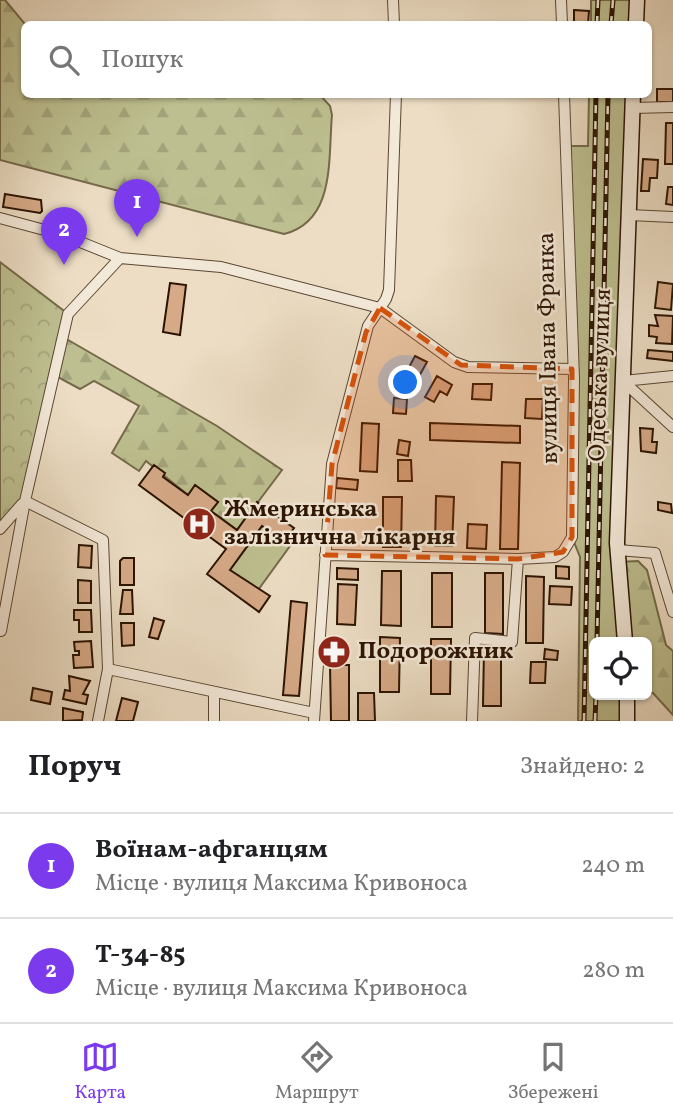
<!DOCTYPE html>
<html lang="uk">
<meta charset="utf-8">
<style>
:root{--surface:#fff;--page:#f6f6f6;--text:#202124;--muted:#757577;--line:#e0e0e0;--accent:#7c3aed}
body{margin:0;font-family:Vollkorn,serif;background:var(--page);color:var(--text)}
.controls{position:absolute;right:21px;bottom:21px;display:grid;overflow:hidden;border-radius:10px;box-shadow:0 2px 5px #0004}
.controls button{width:63px;height:63px;display:grid;place-items:center;padding:0;border:0;border-bottom:2px solid var(--line);background:var(--surface);color:var(--text);font:35px sans-serif}
.you{position:absolute;left:406px;top:383px;width:24px;height:24px;margin:-18px;border:5px solid #fff;border-radius:50%;background:#1a73e8;box-shadow:0 0 0 10px #1a73e833}
.badge{display:grid;place-items:center;width:46px;height:46px;border-radius:50%;background:var(--accent);color:#fff;font-size:23px;font-weight:700}
.pin{position:absolute;translate:-50% -58px;filter:drop-shadow(0 2px 4px #0008)}
.pin::after{content:'';position:absolute;top:37px;width:24px;height:21px;background:inherit;clip-path:polygon(0 0,100% 0,50% 100%)}
.list{margin:0;padding:0;list-style:none}
h2{display:flex;justify-content:space-between;align-items:center;height:91px;margin:0;padding:0 28px;font-size:30px}
h2 small{font-size:23px;font-weight:400;color:var(--muted)}
.list li{display:grid;grid-template-columns:46px 1fr auto;gap:21px;align-items:center;box-sizing:border-box;height:105px;padding:0 28px;border-top:2px solid var(--line)}
.list b{display:block;font-size:26px;white-space:nowrap}
.list p{margin:0;font-size:23px;white-space:nowrap;color:var(--muted)}
.list em{font-size:23px;font-style:normal;color:var(--muted)}
.icon{flex:none;width:38px;height:38px;fill:none;stroke:currentColor;stroke-width:2;stroke-linecap:round;stroke-linejoin:round}
.map{position:relative;flex:none;width:673px;height:721px;overflow:hidden}
.search{position:absolute;background:var(--surface);box-shadow:0 2px 5px #0004;left:21px;right:21px;top:21px;height:77px;display:flex;align-items:center;gap:18px;box-sizing:border-box;padding:0 24px;border-radius:10px;color:var(--muted);font-size:26px}
.sheet{height:301px;background:var(--surface)}
nav{display:flex;justify-content:space-around;align-items:center;box-sizing:border-box;height:98px;border-top:2px solid var(--line);background:var(--surface);font-size:19px;color:var(--muted)}
nav a{display:grid;justify-items:center;gap:4px}
nav .on{color:var(--accent)}
.map>svg:first-child{display:block}
</style>
<div class="map">
<svg width="673" height="721" viewBox="0 0 673 721">
<defs>
<pattern id="forest-firs" width="22" height="20" patternUnits="userSpaceOnUse" patternTransform="scale(1.75)"><rect width="22" height="20" fill="#bdbf90"/><path d="M5 1l3.5 6h-7zM16 11l3.5 6h-7z" fill="#a3a37b"/></pattern>
<pattern id="park-crowns" width="20" height="18" patternUnits="userSpaceOnUse" patternTransform="scale(1.75)"><rect width="20" height="18" fill="#bdbf90"/><path d="M2 6a3 3 0 1 1 6 0M12 15a3 3 0 1 1 6 0" fill="none" stroke="#a3a37b"/></pattern>
</defs>
<rect width="100%" height="100%" fill="#ecddc4"/>
<filter id="stains"><feTurbulence type="fractalNoise" baseFrequency=".00286" numOctaves="4"/><feColorMatrix values="0 0 0 0 .2 0 0 0 0 .09 0 0 0 0 .02 0 0 0 .5 -.17"/></filter>
<radialGradient id="worn" r=".72"><stop offset=".6" stop-color="#630" stop-opacity="0"/><stop offset="1" stop-color="#630" stop-opacity=".3"/></radialGradient>
<!-- grass -->
<path fill="#bdbf90" stroke="#746949" stroke-width="2" d="M591 0H637L636 24H591Z
M589 95H633L617 543 625 642H594V695H627V721H578L580 557 572 537 566 146H588Z
M262 526 290 546 258 590 230 570Z"/>
<!-- forest -->
<path fill="url(#forest-firs)" stroke="#746949" stroke-width="2" d="M0 0H5L25 24 24 94 320 95 330 106 332 115C328 158 336 221 284 234L0 160Z
M63 337 217 426 282 470 237 530 211 511 218 502 196 486 188 495 146 461 139 471 112 453 139 406 94 381 80 389 54 375Z
M638 561 647 570 666 645 673 651V715L653 693H647V642H625L618 562Z"/>
<!-- park -->
<path fill="url(#park-crowns)" stroke="#746949" stroke-width="2" d="M0 262 68 314 25 501 0 529Z"/>
<!-- building -->
<path fill="#d6aa87" stroke="#2b1302" stroke-width="2" d="M574 10 589 11 588 24H574Z
M657 89H673V102H657Z
M666 123H673V164H665Z
M643 159 658 160 657 178H650L649 191H641Z
M668 187H673V205L666 204Z
M5 194 41 200 42 211 40 213 3 207Z
M658 282 673 284 671 310 655 308Z
M170 283 186 285 180 335 163 332Z
M655 315 673 316 672 344 656 343 657 337 649 336V325L658 326Z
M648 350 673 352V361L647 358Z
M415 356 427 362 417 380 406 373Z
M437 376 452 385 447 395 440 391 434 402 425 397Z
M473 384H492L491 400 472 399Z
M394 398 407 399 406 414 393 413Z
M526 399H543L542 419 525 418Z
M362 423 379 424 377 472 360 471Z
M430 423 520 426V443L430 440Z
M640 428 653 429 652 442H657L656 453 641 451Z
M399 440 410 442 408 456 397 454Z
M398 460H411L412 481H398Z
M502 462 520 463 518 549H500Z
M154 465 165 473 163 477 188 495 195 485 218 502 211 511 237 530 257 502 294 528 284 542 262 526 230 570 270 596 259 612 207 574 226 549 139 485Z
M337 478 358 480 357 490 336 488Z
M436 496 454 497 452 546H435Z
M383 497H402L401 547H383Z
M658 502 671 504 672 513 658 510Z
M468 524 487 525 486 549 467 548Z
M79 545 92 546 91 568 78 567Z
M123 558H134V585H120V561Z
M556 566 569 567V579L556 578Z
M337 568 358 569V580L337 579Z
M382 571H401V626L381 625Z
M432 573H452V627H432Z
M485 573H503V634L485 633Z
M526 576 544 577 543 643H526Z
M78 580 91 581V603H78Z
M338 584 357 585 355 625 337 624Z
M550 586 572 587 571 605 549 604Z
M123 590H132L133 614H120Z
M291 601 307 603 299 696 283 695Z
M74 610H91L92 632H79V620H74Z
M154 618 164 621 158 639 149 637Z
M121 623H134V645L122 646Z
M380 637 400 638 399 692H380Z
M431 639H451L450 694H431Z
M91 641 93 667 74 668 73 655H79V651H75L74 642Z
M484 648 501 649V706H483Z
M545 649 558 651 557 660 544 659Z
M531 662H546L545 683H530Z
M330 665H349V721H331Z
M69 676 90 681 83 694 88 695 86 704 63 699 65 690 70 691Z
M33 688 52 692 50 704 31 700Z
M358 693H374L375 721H358Z
M122 698 138 702 133 721H116Z
M63 708 83 712 82 720 63 721Z"/>
<g fill="none" stroke-linecap="round" stroke-linejoin="round">
<defs>
<path id="minor" d="M393 0 394 24
M561 0 562 24
M632 108 673 107
M629 215 673 217
M0 218 63 235 120 258 221 267 380 308 454 362 468 367 572 369
M623 381 673 427
M623 381 673 376
M25 501 103 540 108 669 98 721
M0 529 22 504
M618 550 655 553 673 612
M325 555 518 559 555 557 563 552 572 537 574 379 564 94
M1 631 25 501 68 314 120 258
M108 669 314 713
M214 693V721
M314 721 332 464 368 326 386 299 389 290 396 94
M472 721 475 638 512 642 518 559"/>
<path id="secondary" d="M636 24 637 0
M625 642 617 543 633 94
M627 695V721"/>
</defs>
<!-- minor casing -->
<use href="#minor" stroke="#5b4632" stroke-width="12"/>
<!-- secondary casing -->
<use href="#secondary" stroke="#2b1302" stroke-width="17"/>
<!-- minor -->
<use href="#minor" stroke="#f3e9d9" stroke-width="10"/>
<!-- secondary -->
<use href="#secondary" stroke="#f3e9d9" stroke-width="14"/>
<defs>
<path id="rail" d="M597 24 598 0
M611 24 613 0
M597 642 608 94
M584 721 596 94
M595 721 596 695"/>
</defs>
<!-- rail casing -->
<use href="#rail" stroke="#2b1302" stroke-width="5"/>
<!-- rail -->
<use href="#rail" stroke="#f3e9d9" stroke-width="2.5" stroke-dasharray="8" stroke-linecap="butt"/>
</g>
<!-- marked area -->
<path fill="#d5520b" fill-opacity="0.2" stroke="#d5520b" stroke-width="5" stroke-dasharray="14 9" stroke-linejoin="round" d="M380 308 461 365 572 369V537L563 552 518 559 325 555 332 464 366 332Z"/>
<!-- icons -->
<defs>
<symbol id="hospital-disc" viewBox="-11 -11 22 22"><circle r="9.5" fill="#8f2418" stroke="#f3e9d9"/><path d="M-5-5h3v3.5h4V-5h3V5h-3V1.5h-4V5h-3Z" fill="#fff"/></symbol>
<symbol id="pharmacy-disc" viewBox="-11 -11 22 22"><circle r="9.5" fill="#8f2418" stroke="#f3e9d9"/><path d="M-2-6h4v4h4v4h-4v4h-4v-4h-4v-4h4Z" fill="#fff"/></symbol>
</defs>
<g fill-rule="evenodd">
<use href="#hospital-disc" x="180" y="505" width="38" height="38"/>
<use href="#pharmacy-disc" x="315" y="633" width="38" height="38"/>
</g>
<g text-anchor="middle" dominant-baseline="central" stroke-width="5" stroke-linejoin="round" paint-order="stroke">
<!-- street labels -->
<g font-size="24" fill="#2b1302" stroke="#f3e9d9">
<text transform="translate(549 348) rotate(-91)">вулиця Івана Франка</text>
<text transform="translate(601 375) rotate(-88)">Одеська вулиця</text>
</g>
<!-- poi labels -->
<g font-size="24" font-weight="bold" fill="#2b1302" stroke="#f3e9d9" text-anchor="start">
<text x="224" y="510">Жмеринська<tspan x="224" dy="28">залізнична лікарня</tspan></text>
<text x="358" y="652">Подорожник</text>
</g>
</g>
<rect width="100%" height="100%" filter="url(#stains)"/>
<rect width="100%" height="100%" fill="url(#worn)"/>
</svg>
<div class="controls">
<button><svg class="icon" aria-label="locate" viewBox="0 0 24 24"><circle cx="12" cy="12" r="6"/><path d="M12 2v4M12 18v4M2 12h4M18 12h4"/></svg></button>
</div>
<div class="you"></div>
<div class="pin badge" style="left:137px;top:237px">1</div>
<div class="pin badge" style="left:64px;top:265px">2</div>
<div class="search"><svg class="icon" aria-label="search" viewBox="0 0 24 24"><circle cx="10" cy="10" r="6"/><path d="M15 15l6 6"/></svg>Пошук</div>
</div>
<section class="sheet">
<h2>Поруч<small>Знайдено: 2</small></h2>
<ul class="list">
<li><span class="badge">1</span><div><b>Воїнам-афганцям</b><p>Місце · вулиця Максима Кривоноса</p></div><em>240 m</em></li>
<li><span class="badge">2</span><div><b>Т-34-85</b><p>Місце · вулиця Максима Кривоноса</p></div><em>280 m</em></li>
</ul>
</section>
<nav>
<a class="on"><svg class="icon" aria-label="map" viewBox="0 0 24 24"><path d="M3 6l6-2 6 2 6-2v14l-6 2-6-2-6 2zM9 4v14M15 6v14"/></svg>Карта</a>
<a><svg class="icon" aria-label="directions" viewBox="0 0 24 24"><path d="M12 3l9 9-9 9-9-9zM9 14v-3h6M13 9l2 2-2 2"/></svg>Маршрут</a>
<a><svg class="icon" aria-label="saved" viewBox="0 0 24 24"><path d="M7 4h10v16l-5-4-5 4z"/></svg>Збережені</a>
</nav>
